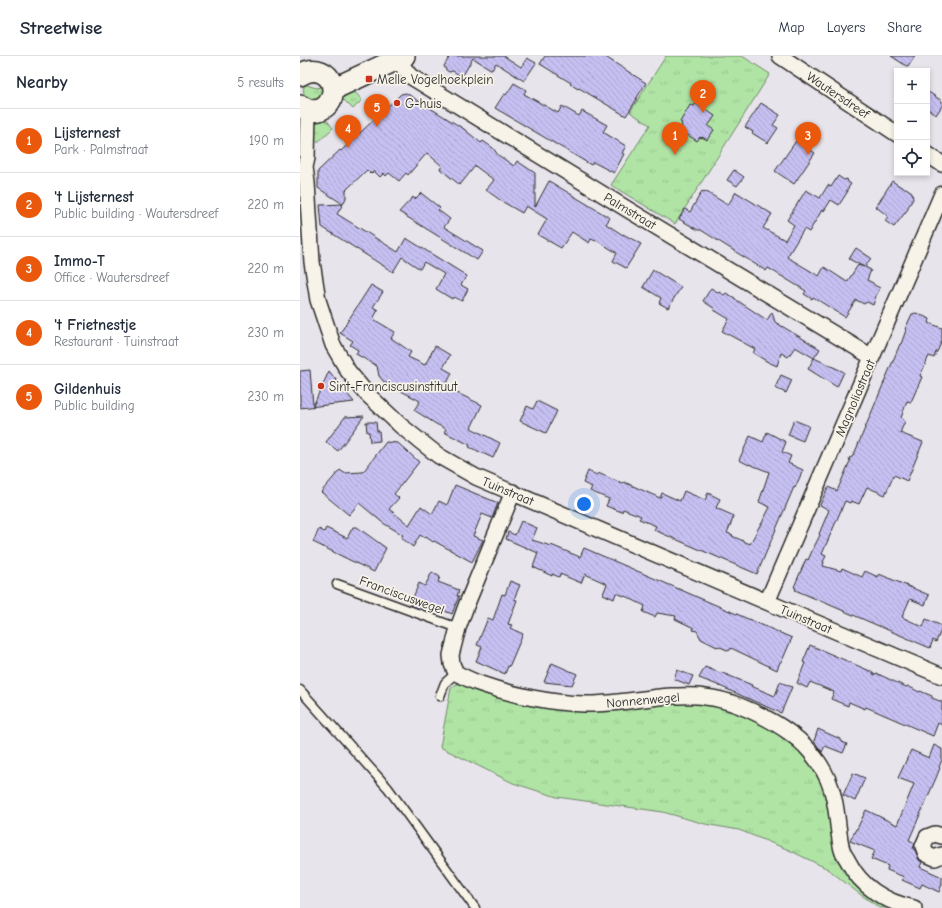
<!DOCTYPE html>
<meta charset="utf-8">
<style>
:root{--surface:#fff;--page:#f2f2f3;--text:#1f2937;--muted:#747a83;--line:#e0e1e3;--accent:#ea580c}
body{margin:0;font-family:"Comic Neue",sans-serif;background:var(--page);color:var(--text)}
.controls{position:absolute;right:12px;top:12px;display:grid;overflow:hidden;border-radius:0px;box-shadow:0 2px 6px #0003}
.controls button{width:36px;height:36px;display:grid;place-items:center;padding:0;border:0;border-bottom:1px solid var(--line);background:var(--surface);color:var(--text);font:20px sans-serif}
.you{position:absolute;left:284px;top:448px;width:14px;height:14px;margin:-10px;border:3px solid #fff;border-radius:50%;background:#1a73e8;box-shadow:0 0 0 6px #1a73e833}
.badge{display:grid;place-items:center;width:26px;height:26px;border-radius:50%;background:var(--accent);color:#fff;font-size:13px;font-weight:700}
.pin{position:absolute;translate:-50% -33px;filter:drop-shadow(0 1px 2px #0008)}
.pin::after{content:'';position:absolute;top:21px;width:14px;height:12px;background:inherit;clip-path:polygon(0 0,100% 0,50% 100%)}
.list{margin:0;padding:0;list-style:none}
h2{display:flex;justify-content:space-between;align-items:center;height:52px;margin:0;padding:0 16px;font-size:17px}
h2 small{font-size:13px;font-weight:400;color:var(--muted)}
.list li{display:grid;grid-template-columns:26px 1fr auto;gap:12px;align-items:center;box-sizing:border-box;height:64px;padding:0 16px;border-top:1px solid var(--line)}
.list b{display:block;font-size:15px;white-space:nowrap}
.list p{margin:0;font-size:13px;white-space:nowrap;color:var(--muted)}
.list em{font-size:13px;font-style:normal;color:var(--muted)}
.icon{flex:none;width:22px;height:22px;fill:none;stroke:currentColor;stroke-width:2;stroke-linecap:round;stroke-linejoin:round}
.map{position:relative;flex:none;width:642px;height:852px;overflow:hidden}
header{display:flex;align-items:center;gap:24px;box-sizing:border-box;height:56px;padding:0 20px;background:var(--surface);border-bottom:1px solid var(--line)}
header strong{font-size:19px}
nav{display:flex;gap:22px;margin-inline-start:auto;font-size:14px}
main{display:flex}
aside{flex:1;background:var(--surface)}
.map>svg:first-child{display:block}
</style>
<header>
<strong>Streetwise</strong>
<nav><a>Map</a><a>Layers</a><a>Share</a></nav>
</header>
<main>
<aside>
<h2>Nearby<small>5 results</small></h2>
<ul class="list">
<li><span class="badge">1</span><div><b>Lijsternest</b><p>Park · Palmstraat</p></div><em>190 m</em></li>
<li><span class="badge">2</span><div><b>'t Lijsternest</b><p>Public building · Wautersdreef</p></div><em>220 m</em></li>
<li><span class="badge">3</span><div><b>Immo-T</b><p>Office · Wautersdreef</p></div><em>220 m</em></li>
<li><span class="badge">4</span><div><b>'t Frietnestje</b><p>Restaurant · Tuinstraat</p></div><em>230 m</em></li>
<li><span class="badge">5</span><div><b>Gildenhuis</b><p>Public building</p></div><em>230 m</em></li>
</ul>
</aside>
<div class="map">
<svg width="642" height="852" viewBox="0 0 642 852">
<defs>
<pattern id="grass-tufts" width="24" height="20" patternUnits="userSpaceOnUse"><rect width="24" height="20" fill="#b0e4a5"/><path d="M3 7l-1-3M5 7V3M7 7l1-3M15 17l-1-3M17 17v-4M19 17l1-3" fill="none" stroke="#98c48e"/></pattern>
<pattern id="building-back-hatch" width="6" height="6" patternUnits="userSpaceOnUse"><rect width="6" height="6" fill="#c6c0f2"/><path d="M-1 5l2 2M0 0l6 6M5-1l2 2" fill="none" stroke="#aaa5d0"/></pattern>
</defs>
<rect width="100%" height="100%" fill="#e8e4eb"/>
<filter id="ink" filterUnits="userSpaceOnUse"><feTurbulence type="fractalNoise" baseFrequency=".025" numOctaves="2"/><feDisplacementMap in="SourceGraphic" scale="8" xChannelSelector="R" yChannelSelector="G"/><feConvolveMatrix kernelMatrix="1 2 1 2 8 2 1 2 1" color-interpolation-filters="sRGB"/></filter>
<g filter="url(#ink)">
<!-- grass -->
<path fill="url(#grass-tufts)" stroke="#6e8868" d="M366 0H442L470 18 375 168 311 129 350 69 330 56Z
M7 29 16 32 21 31 23 32C21 50 0 46 4 30Z
M53 34 62 44 53 53 44 44 25 62 33 72 19 85 14 86 15 65 36 42Z
M160 626 211 643 242 651 285 656 377 645 401 646 426 651 468 669 501 693 522 722 536 783 594 852H580L557 836 528 813 489 794 439 774 405 768 363 756 257 741 213 727 140 691 151 632Z"/>
<!-- building -->
<path fill="url(#building-back-hatch)" stroke="#2b2b2b" d="M150 0H204L221 11 227 2 236 7 224 25 196 7 192 14 173 2 162 21 153 15 149 16 146 14 144 10Z
M245 0H304L346 27 336 43H337L326 60 279 32 278 33 270 28 271 27 240 8Z
M591 0H615L608 11Z
M214 27 226 34 224 38 258 57 262 50 279 60 282 55 307 69 303 76 326 90 322 97 324 98 314 117 293 106 291 109 195 52 204 38 206 39Z
M627 35 642 45V50L636 59 627 52Z
M106 37 164 73 181 87 183 85 193 92 198 99 214 110 217 105 235 117V151L249 125 310 162 306 168 323 179V178L341 188 326 212 313 205 317 197 296 184V185L291 183 289 187 272 176 261 192 238 179 247 163 226 150 222 157 203 146 186 134 194 124 175 110 160 129 140 113 142 110 127 97 108 119 106 117 99 125 89 117 86 120 84 117 80 121 74 115 71 118 67 114 46 134V142L43 148 18 132V115L40 94 41 95 101 38Z
M396 47 415 60 408 70 414 74 407 84 402 81V82L400 81 397 85 380 74 382 70 381 69 382 67 380 66 390 49 394 50Z
M461 47 480 59 473 69 478 72 468 87 452 77 453 76 445 71Z
M496 85 515 97 494 128 475 115Z
M434 114 444 121 437 130 427 124Z
M538 120 544 124 547 123 548 126 551 128 546 135H548L539 149 531 144 524 155 522 154 509 176 504 173 487 201 519 220 524 211 547 226 558 209 564 211 549 203 556 192 571 202 565 211 571 214 567 224 573 227 574 229 580 232 576 240 573 249 567 246 564 248 556 244 545 261 513 241 512 243 504 238 506 235 468 212 466 215 401 174H398L379 163 385 153 390 156 402 135 404 136 405 135 428 149 436 136 472 158 463 172 485 184 494 169 487 164 506 134 520 142 528 129 531 131Z
M592 125 603 132H606L612 136 613 143 608 151V153L594 171 585 165 588 160 576 151Z
M121 137 140 152 138 154 150 163 144 171 183 195 177 204 99 156 113 141 115 143Z
M43 148 37 158 98 196 106 182 167 220 161 229 168 233 162 245 153 241 152 243 136 233 144 218 124 206 120 213 102 201 93 216 22 171 20 149Z
M353 214 381 231 368 252 359 247 361 242 343 231Z
M71 229 83 236 73 251 78 254 73 263 95 276 91 282 111 296 108 301 125 309 135 290 150 299 143 312 152 317 145 331 182 349 171 372 200 387 193 402 169 391 170 389 144 376 146 373 136 368 114 354 120 345 84 326 79 320 77 310 56 298 58 294 50 289 53 285 40 277Z
M411 232 419 237V236L424 239 426 237 435 242V243L467 264 472 256 475 266 520 293 514 302 495 291 488 301 481 297 477 310 468 306 453 297 455 293 422 275 429 263 414 254 415 253 403 245Z
M616 257 630 263 629 267 642 272V285L637 296H636L634 302 629 300 620 320 622 321 611 346 607 345 601 362 605 365 600 377 623 386 607 425 594 419 585 439 567 431 559 448 551 445 550 447 545 445 522 498 526 500 523 506H524L523 510 541 515 542 512 562 521 565 515 578 521 579 518 629 539 625 549 610 543 602 561 623 571 626 563 642 570V572L636 586 633 584 630 592 495 534 496 532 494 531 506 503 508 504 512 495 520 479 519 478 529 454 520 449 528 431 537 435 550 405 549 402 552 401 555 396 600 288H601L606 274 605 273 612 258Z
M514 302 544 316 537 331 508 313Z
M10 314 13 350 29 315 54 346 0 352V315Z
M481 319 492 324 486 337 475 332Z
M237 345 257 355 246 377 220 365 227 350 233 353Z
M64 360 38 395 26 386 45 361Z
M494 364 509 370 503 385 488 379Z
M66 366H76L77 375H79L80 385 70 386 69 376H67Z
M467 376 486 386 482 396 491 400 488 407 503 414 495 432 494 431 457 518 354 474 356 470 339 463 341 460 323 453 322 456 306 450 309 443 290 435 292 431 283 427 288 415 297 419 298 417 323 428 324 426 360 442 362 437 380 445 384 435 405 444 408 437 420 443 416 452 434 460 427 477 433 479 432 480 450 488 460 469H461L470 451 459 446 469 416 449 408V409L439 404 450 380 463 386Z
M86 386 98 387 119 406 94 438 99 442 89 453 109 469 121 450 132 458 139 445 147 449 155 429 198 447 192 462 182 458 173 480 183 484 172 506 134 485 133 486 126 481 125 482 120 479 113 491 101 482 103 479 83 467 59 447 49 459 21 436 40 414 44 417 63 416Z
M221 465 237 472 232 484 251 490V489L280 501 284 492 492 582 482 605 480 606 477 614 431 592 429 595 418 590 417 591 401 583 397 575 393 574 394 572 375 563 376 560 357 557 355 561 343 556 345 550 327 541 316 537 314 543 303 538 307 528 285 518 281 527 260 518 259 521 252 518V520L233 511 238 497 206 483 208 476 215 479Z
M53 471H57L86 492 74 516 13 486 19 473 24 476 26 472 47 482Z
M132 516 140 521 138 526 159 534 157 540H159L152 558 126 547 123 554 110 549 119 527 125 530Z
M210 525 220 529 214 543 217 544 208 568 212 569 210 572 223 578 209 611 208 610 205 618 176 605 182 591 177 589 188 562 193 564 202 538 205 539Z
M510 589 570 615H572L574 619 578 618 606 631 608 630 619 636 620 635 632 640V642L642 646V669L638 667 633 680 566 651 565 653 549 646 548 650 531 643 534 636 510 626 507 632 497 627 505 607 503 606Z
M252 607 277 618 272 629 244 626Z
M405 611 420 617V616L452 629 451 630 475 640 480 626 492 631 481 657 415 628 399 622Z
M377 614 393 620 389 629 374 623Z
M518 673 540 683V685L547 688 543 697 525 690 522 696 514 685Z
M634 689 642 693V704L639 711 640 712 636 722 609 784 615 787 613 793 615 794 619 804 622 806 620 811 642 821V828L639 836 622 828 620 832 602 824 604 821 587 814 588 810 571 803 575 795 550 785 556 773H557L566 754 597 769 614 728 598 722 611 694 629 702Z
M553 717 565 722 555 745 543 739Z"/>
<g fill="none" stroke-linecap="round" stroke-linejoin="round">
<defs>
<path id="lane" d="M37 528 158 572
M0 634 88 732 175 852
M140 640 145 627 156 617"/>
<path id="street" d="M95 0 110 20 327 153 572 301
M480 0 597 78
M8 54 7 102 5 111 7 127 12 206 18 244 33 289 48 315 67 338 101 370 139 400 176 421 467 546 642 620
M627 98 642 108
M213 436 166 550 158 572 151 599 152 608 156 617C164 621 172 625 181 628 212 639 251 647 284 648 313 649 342 642 371 640 381 640 395 639 405 641 415 642 430 646 440 650 457 657 475 666 490 677 512 693 529 717 534 743 538 760 538 778 542 794 543 798 546 801 548 805 561 831 586 846 614 852
M467 546 642 138
M642 780 635 778 627 781 623 790 626 798 635 802 642 799"/>
<path id="secondary" d="M0 19C6 15 13 13 21 16 43 26 32 60 8 54 6 53 3 51 0 50
M33 33 104 0"/>
</defs>
<!-- lane casing -->
<use href="#lane" stroke="#2b2b2b" stroke-width="11"/>
<!-- street casing -->
<use href="#street" stroke="#2b2b2b" stroke-width="18"/>
<!-- secondary casing -->
<use href="#secondary" stroke="#2b2b2b" stroke-width="24"/>
<!-- lane -->
<use href="#lane" stroke="#f7f3e8" stroke-width="8"/>
<!-- street -->
<use href="#street" stroke="#f7f3e8" stroke-width="15"/>
<!-- secondary -->
<use href="#secondary" stroke="#f7f3e8" stroke-width="21"/>
</g>
</g>
<!-- markers -->
<g fill="#c8321e" stroke="#f7f3e8" stroke-width="1.5">
<rect x="65" y="19" width="8" height="8" rx="2"/>
<circle cx="97" cy="47" r="4"/>
<circle cx="21" cy="330" r="4"/>
</g>
<g text-anchor="middle" dominant-baseline="central" stroke-width="3.5" stroke-linejoin="round" paint-order="stroke">
<!-- poi labels -->
<g font-size="13" fill="#2b2b2b" stroke="#f7f3e8" text-anchor="start">
<text x="77" y="23">Melle Vogelhoekplein</text>
<text x="105" y="47">G-huis</text>
<text x="29" y="330">Sint-Franciscusinstituut</text>
</g>
<!-- street labels -->
<g font-size="13" fill="#2b2b2b" stroke="#f7f3e8">
<text transform="translate(538 39) rotate(34)">Wautersdreef</text>
<text transform="translate(330 155) rotate(31)">Palmstraat</text>
<text transform="translate(555 342) rotate(-67)">Magnoliastraat</text>
<text transform="translate(208 435) rotate(23)">Tuinstraat</text>
<text transform="translate(102 539) rotate(20)">Franciscuswegel</text>
<text transform="translate(506 563) rotate(23)">Tuinstraat</text>
<text transform="translate(343 644) rotate(-5)">Nonnenwegel</text>
</g>
</g>
</svg>
<div class="controls">
<button>+</button>
<button>−</button>
<button><svg class="icon" aria-label="locate" viewBox="0 0 24 24"><circle cx="12" cy="12" r="6"/><path d="M12 2v4M12 18v4M2 12h4M18 12h4"/></svg></button>
</div>
<div class="you"></div>
<div class="pin badge" style="left:375px;top:99px">1</div>
<div class="pin badge" style="left:403px;top:57px">2</div>
<div class="pin badge" style="left:508px;top:99px">3</div>
<div class="pin badge" style="left:48px;top:92px">4</div>
<div class="pin badge" style="left:77px;top:71px">5</div>
</div>
</main>
